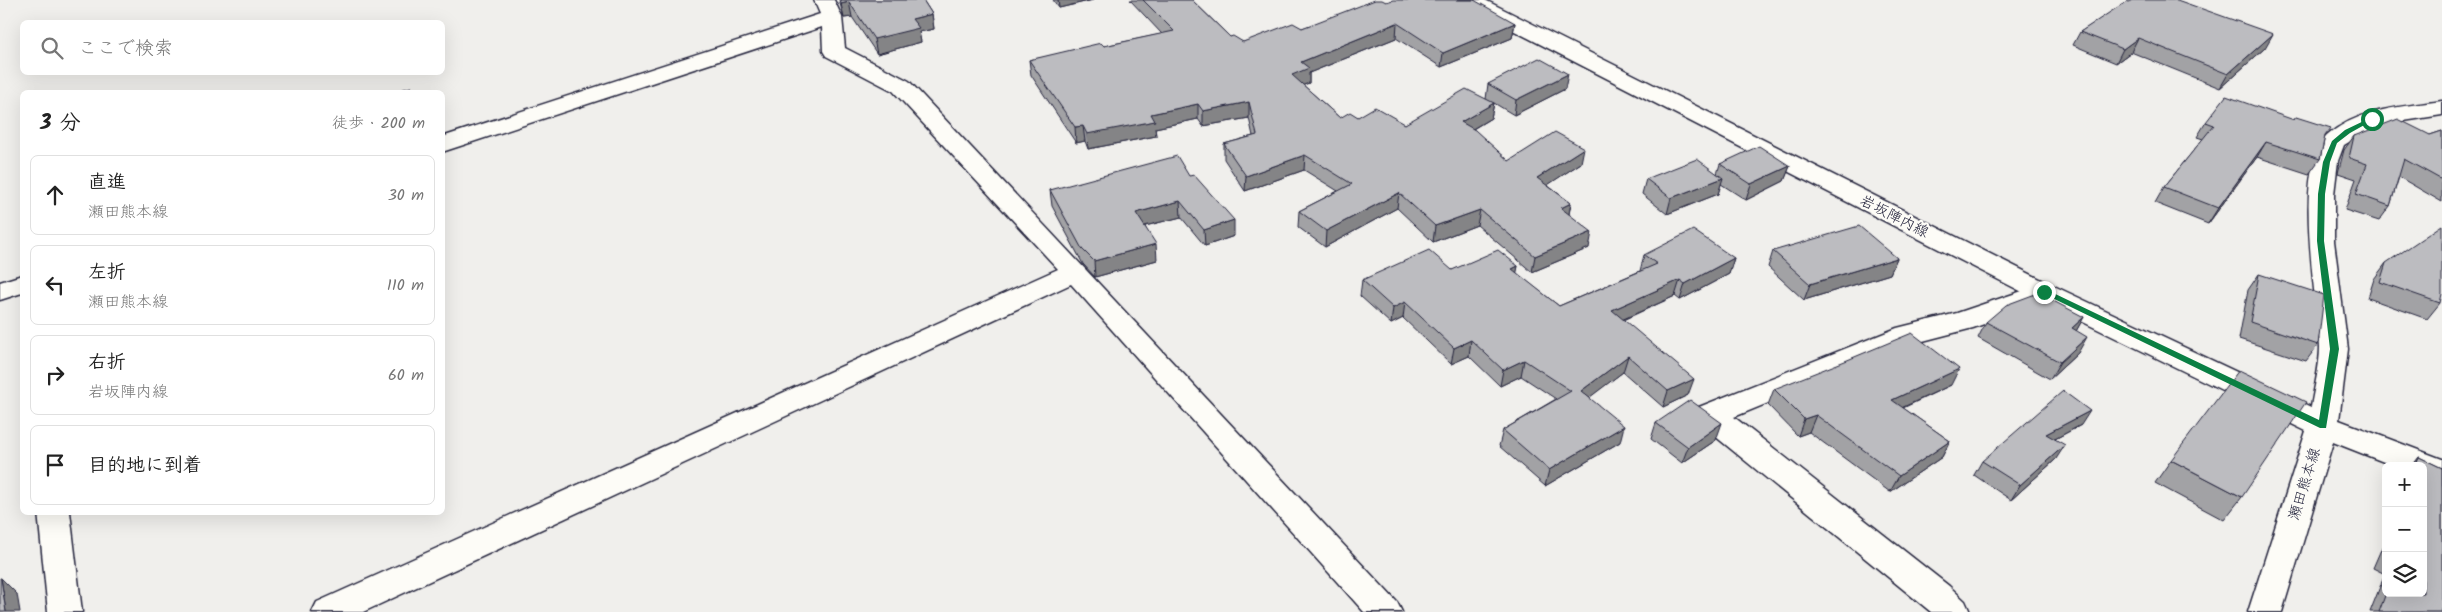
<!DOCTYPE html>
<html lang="ja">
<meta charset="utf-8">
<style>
:root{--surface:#fff;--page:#f2f2f2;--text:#222;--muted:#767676;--line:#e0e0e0}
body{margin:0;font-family:Kalam,"Klee One",sans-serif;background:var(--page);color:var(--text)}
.controls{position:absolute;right:15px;bottom:15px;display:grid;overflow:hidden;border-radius:8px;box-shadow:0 5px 20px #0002}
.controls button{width:45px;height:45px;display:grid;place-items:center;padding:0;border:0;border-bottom:1px solid var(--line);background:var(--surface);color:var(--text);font:25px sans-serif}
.stop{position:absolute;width:15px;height:15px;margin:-11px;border:4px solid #0b8043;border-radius:50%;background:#fff}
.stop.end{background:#0b8043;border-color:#fff;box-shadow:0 1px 5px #0008}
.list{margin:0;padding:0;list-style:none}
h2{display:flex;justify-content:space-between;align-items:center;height:65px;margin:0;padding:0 20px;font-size:21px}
h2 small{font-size:16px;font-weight:400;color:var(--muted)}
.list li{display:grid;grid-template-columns:32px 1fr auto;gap:15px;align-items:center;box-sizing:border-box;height:80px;margin:0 10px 10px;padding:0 10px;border:1px solid var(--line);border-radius:8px}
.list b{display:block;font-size:19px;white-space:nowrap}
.list p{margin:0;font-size:16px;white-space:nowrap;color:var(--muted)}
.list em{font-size:16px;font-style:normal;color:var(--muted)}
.icon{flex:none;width:28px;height:28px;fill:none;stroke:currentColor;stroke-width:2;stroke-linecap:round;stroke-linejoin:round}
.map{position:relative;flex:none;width:2442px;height:612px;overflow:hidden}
.search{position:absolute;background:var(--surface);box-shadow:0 5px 20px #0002;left:20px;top:20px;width:425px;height:55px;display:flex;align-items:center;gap:12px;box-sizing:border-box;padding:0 18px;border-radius:8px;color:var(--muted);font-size:19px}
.panel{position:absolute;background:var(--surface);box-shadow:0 5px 20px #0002;left:20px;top:90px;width:425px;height:425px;border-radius:8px}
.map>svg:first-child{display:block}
</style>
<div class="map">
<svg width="2442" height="612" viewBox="0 0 2442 612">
<rect width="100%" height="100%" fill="#f0efec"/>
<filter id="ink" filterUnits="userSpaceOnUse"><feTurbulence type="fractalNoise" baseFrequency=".02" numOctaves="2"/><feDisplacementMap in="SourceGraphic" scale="10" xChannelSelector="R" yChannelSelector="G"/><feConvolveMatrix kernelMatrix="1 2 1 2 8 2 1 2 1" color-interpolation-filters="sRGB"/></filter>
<g filter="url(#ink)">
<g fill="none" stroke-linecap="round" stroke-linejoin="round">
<defs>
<path id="street" d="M814 0H834L842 17 845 48 909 81 1397 602 1402 612H1364L1071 284 363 612H312L317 602 1058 269 893 91 826 56 823 51 822 27 442 152V137L820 14Z
M22 275V293L0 300V282Z
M2040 285 2050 288 2054 294 2050 300 1973 328 1915 343 1734 417 1949 586 1965 601 1970 612H1931L1699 423 1695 415 1699 407 1897 328 1957 313Z
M38 512H70L82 612H48Z"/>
<path id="secondary" d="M1459 0H1485L2054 286 2311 407C2314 388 2320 366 2320 347 2318 303 2291 167 2328 135 2360 108 2402 107 2442 101V115L2378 125 2344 145 2338 161 2334 194V241L2348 349 2339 420 2442 459V484L2423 477V466H2394L2333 442 2282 612H2248L2306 431 2034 298 1462 4Z"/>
</defs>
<!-- street casing -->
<use href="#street" stroke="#22223b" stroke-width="3"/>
<!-- secondary casing -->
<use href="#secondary" stroke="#22223b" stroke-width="3"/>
<!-- street -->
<use href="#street" fill="#fdfcf7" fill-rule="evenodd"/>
<!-- secondary -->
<use href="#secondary" fill="#fdfcf7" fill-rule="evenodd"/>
</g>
<!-- wall -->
<path fill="#a2a2a5" stroke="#22223b" d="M839 0H923L932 14 934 29 919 32 921 42 877 54 852 17 844 18Z
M1053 0H1093L1059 8Z
M1130 0H1192L1230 37 1243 42 1302 28 1386 2 1515 23 1512 38 1441 67 1396 38 1309 73V83L1303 85 1340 118 1358 117 1405 124 1486 99 1488 84 1565 89 1514 115 1494 103 1491 118 1473 129 1509 161 1581 163 1547 185 1571 203 1569 214 1589 248 1532 272 1477 225 1433 242 1397 208 1325 247 1298 227 1299 211 1338 191 1304 170 1245 191 1224 159V144L1253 136 1249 118 1203 126 1198 119 1155 128 1156 136 1088 149 1085 141 1076 143 1031 75 1029 60 1104 46 1162 34Z
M2129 2 2265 48 2220 88 2131 52 2116 63 2073 45 2080 32Z
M2296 117 2325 136 2320 159 2309 174 2257 157 2208 224 2155 203 2164 187 2203 139 2197 137 2206 122 2294 120Z
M2442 131V202L2399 177 2390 206 2379 221 2345 210 2356 179 2338 173 2344 150 2354 136 2430 135Z
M1720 164 1790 166 1784 181 1746 200 1721 184 1718 194 1667 214 1642 194 1646 179 1717 174Z
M1189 176 1234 236 1205 246 1181 217 1145 226 1157 260 1095 277 1083 264 1052 206 1050 190Z
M1773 251 1897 258 1890 274 1804 300 1768 267Z
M1644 255 1734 258 1729 274 1680 300 1675 296 1623 320 1688 395 1663 407 1623 372 1589 397 1620 442 1545 486 1499 446 1503 430 1556 399 1521 376 1500 386 1469 356 1451 364 1403 318 1391 324 1360 296 1362 280 1452 270 1518 266 1516 273 1559 306 1640 271Z
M2386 263 2440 303 2427 319 2368 298 2374 279Z
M2259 274 2318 345 2306 361 2239 339 2248 290Z
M2084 317 2076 331 2078 353 2050 379 1978 338 1986 322Z
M1951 385 1903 408 1950 441 1942 457 1890 492 1809 432 1798 436 1768 405 1774 389Z
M1656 423 1716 440 1682 463 1651 439Z
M2081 425 2055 439 2056 459 2011 500 1974 475 1982 461Z
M2419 457 2442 468V612H2370L2385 574 2373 568 2386 538V593H2423V466H2412Z
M2171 460 2242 497 2224 520 2155 483Z"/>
<!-- shaded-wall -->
<path fill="#848486" stroke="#22223b" d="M1058 0H1093L1059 8Z
M849 2 852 17 844 18 841 4Z
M932 14 934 29 919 32 921 42 877 54 874 39 912 19Z
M1397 23 1396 38 1309 73V83L1291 90 1292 75 1301 62Z
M1515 23 1512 38 1441 67 1443 53Z
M2273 34 2265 48 2220 88 2228 74Z
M2138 38 2131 52 2116 63 2123 49Z
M1568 74 1565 89 1514 115 1516 100Z
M1249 102V118L1203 126V111Z
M1494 103 1491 118 1459 137 1461 122Z
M1198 104V119L1155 128 1156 136 1088 149 1087 134 1151 114Z
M1083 126 1085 141 1076 143 1075 127Z
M2266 142 2257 157 2208 224 2218 208Z
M1584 148 1581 163 1534 194 1537 178Z
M1305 155 1304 170 1245 191 1246 176Z
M1790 166 1784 181 1746 200 1751 184Z
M1723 178 1718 194 1667 214 1671 198Z
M1399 193 1397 208 1325 247 1326 231Z
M1180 201 1181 217 1137 228 1136 213Z
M1571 203 1568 219 1561 208Z
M1480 210 1477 225 1433 242 1435 226Z
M1234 220V236L1205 246 1204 230Z
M1592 232 1589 248 1532 272 1535 256Z
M1156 244 1157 260 1095 277 1094 261Z
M1734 258 1729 274 1680 300 1685 284Z
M1897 258 1890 274 1804 300 1810 284Z
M1518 266 1515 282 1512 269Z
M1680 280 1675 296 1608 326 1612 310Z
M1405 302 1403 318 1391 324 1393 308Z
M2084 317 2075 333 2072 328Z
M2087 337 2078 353 2050 379 2060 362Z
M1471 340 1469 356 1451 364 1454 348Z
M1628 356 1623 372 1577 407 1581 391Z
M1524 360 1521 376 1500 386 1503 370Z
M1959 369 1951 385 1884 416 1892 400Z
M1694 379 1688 395 1663 407 1668 391Z
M2090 411 2081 425 2038 448 2046 434Z
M1816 415 1809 432 1798 436 1804 419Z
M1722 423 1716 440 1682 463 1688 447Z
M1624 426 1620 442 1545 486 1549 470Z
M1950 441 1942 457 1890 492 1899 476Z
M2065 445 2056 459 2011 500 2020 485Z
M1 578 17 594 20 612H6Z"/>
<!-- building -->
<path fill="#bcbcc0" stroke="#22223b" d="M840 0H923L932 14 912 19 919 28 874 39 849 2 841 4Z
M1143 0H1192L1230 37 1233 36 1243 42 1293 23 1302 28 1375 0H1382L1386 2 1393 0H1474L1515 23 1443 53 1397 23 1301 62 1309 68 1292 75 1340 118 1350 112 1358 117 1375 107 1405 124 1466 89 1494 103 1461 122 1475 130 1509 161 1555 132 1584 148 1537 178 1571 203 1561 208 1592 232 1535 256 1480 210 1435 226 1399 193 1326 231 1299 211 1352 184 1305 155 1246 176 1224 144 1257 135 1249 102 1203 111 1198 104 1151 114 1155 121 1087 134 1083 126 1075 127 1029 60 1101 43 1104 46 1174 31Z
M2132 0H2177L2273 34 2228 74 2138 38 2123 49 2080 32 2127 1 2129 2Z
M1539 58 1568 74 1516 100 1488 84Z
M411 87 414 92H392Z
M2226 96 2294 120 2296 117 2331 128 2325 136 2320 159 2266 142 2218 208 2164 187 2214 125 2206 122Z
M2398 119 2430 135 2442 131V180L2404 159 2390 206 2356 194 2367 164 2349 158 2354 136Z
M1759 146 1790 166 1751 184 1720 164Z
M1177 156 1189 176 1194 175 1234 220 1204 230 1180 201 1136 213 1156 244 1094 261 1082 249 1050 190Z
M1697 159 1723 178 1671 198 1646 179Z
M2442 225V294L2440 303 2380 282 2386 263Z
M1859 226 1897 258 1810 284 1773 251Z
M1693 230 1734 258 1685 284 1680 280 1612 310 1694 379 1668 391 1628 356 1581 391 1624 426 1549 470 1503 430 1571 391 1524 360 1503 370 1471 340 1454 348 1405 302 1393 308 1362 280 1429 250 1452 270 1498 250 1518 266 1512 269 1559 306 1657 264 1644 255Z
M2259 274 2324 295 2318 345 2250 322Z
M2038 293 2084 317 2072 328 2087 337 2060 362 1986 322 2006 305Z
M1912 333 1959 369 1892 400 1950 441 1899 476 1816 415 1804 419 1774 389 1845 361Z
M2239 370 2306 402 2242 497 2171 460Z
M2063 391 2090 411 2046 434 2065 445 2020 485 1982 461Z
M1690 400 1722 423 1688 447 1656 423Z
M2419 457 2442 468V612H2379L2386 593H2423V466H2415Z
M0 578H1L6 612H0Z"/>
</g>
<!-- route -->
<path fill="#0b8043" d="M2370 118 2375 119 2350 133 2337 143 2330 162 2325 194 2324 241 2339 349 2326 428H2320L2040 292 2047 290 2319 420 2330 349 2317 241 2318 194 2323 162 2332 141 2345 130Z"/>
<g text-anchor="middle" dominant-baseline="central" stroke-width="4.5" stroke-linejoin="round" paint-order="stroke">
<!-- street labels -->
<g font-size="15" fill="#22223b" stroke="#fdfcf7">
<text transform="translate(1894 217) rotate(27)">岩坂陣内線</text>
<text transform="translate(2305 484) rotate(-73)">瀬田熊本線</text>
</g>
</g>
</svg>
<div class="controls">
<button>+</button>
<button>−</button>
<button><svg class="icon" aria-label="layers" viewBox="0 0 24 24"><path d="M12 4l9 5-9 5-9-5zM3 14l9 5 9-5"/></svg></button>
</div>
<div class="stop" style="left:2372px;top:119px"></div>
<div class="stop end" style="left:2044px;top:292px"></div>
<div class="search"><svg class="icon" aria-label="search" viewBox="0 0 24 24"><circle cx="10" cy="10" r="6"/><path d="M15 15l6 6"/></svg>ここで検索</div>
<section class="panel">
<h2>3 分<small>徒歩 · 200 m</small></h2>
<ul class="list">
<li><svg class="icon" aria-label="ahead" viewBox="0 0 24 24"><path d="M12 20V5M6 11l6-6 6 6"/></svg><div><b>直進</b><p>瀬田熊本線</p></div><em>30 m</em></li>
<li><svg class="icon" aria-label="left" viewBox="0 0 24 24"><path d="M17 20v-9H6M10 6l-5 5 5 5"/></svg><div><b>左折</b><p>瀬田熊本線</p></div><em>110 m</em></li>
<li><svg class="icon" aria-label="right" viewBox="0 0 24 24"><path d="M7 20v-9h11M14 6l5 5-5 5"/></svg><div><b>右折</b><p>岩坂陣内線</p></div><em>60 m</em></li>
<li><svg class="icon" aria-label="arrive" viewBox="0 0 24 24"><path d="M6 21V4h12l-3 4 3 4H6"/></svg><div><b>目的地に到着</b></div></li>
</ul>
</section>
</div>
